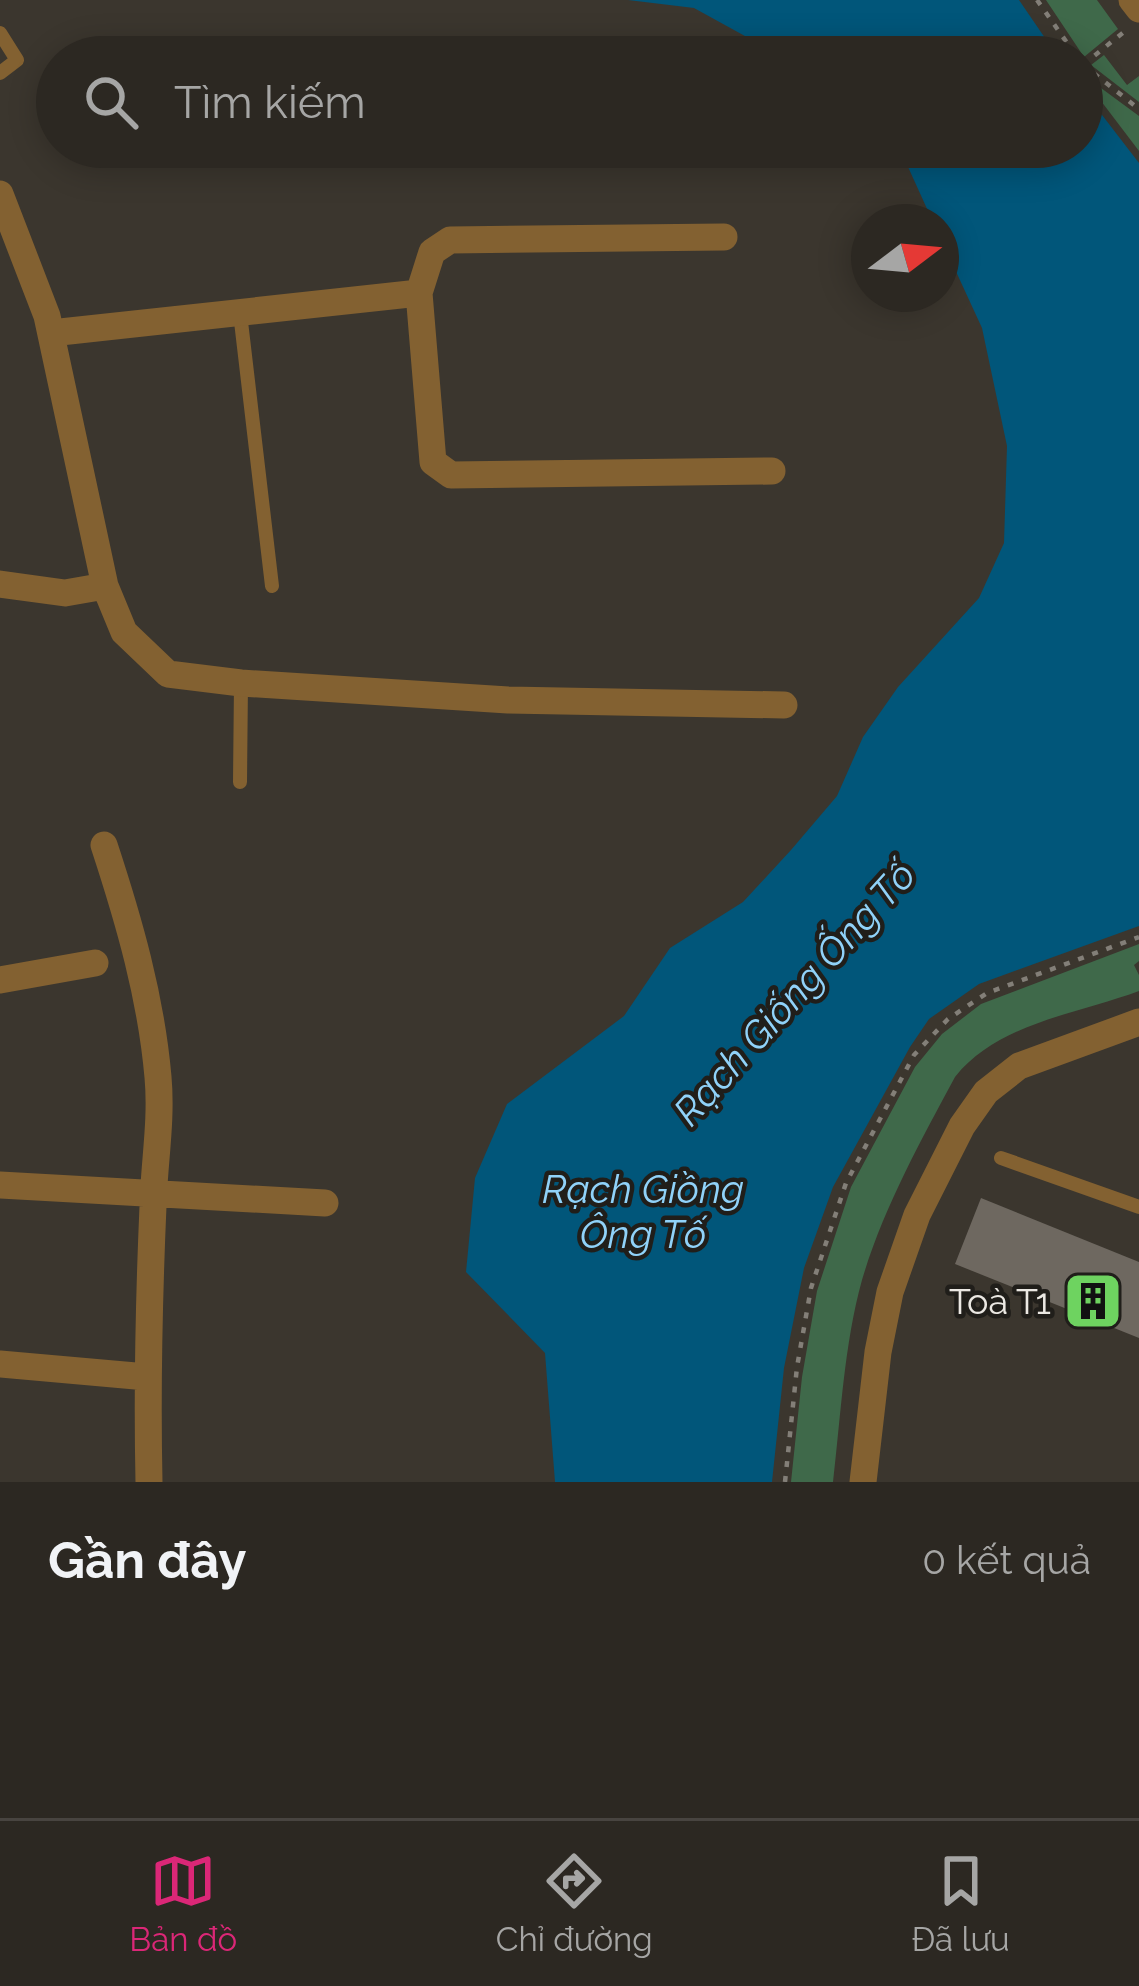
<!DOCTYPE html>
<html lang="vi">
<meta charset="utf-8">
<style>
:root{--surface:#2c2822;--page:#38342f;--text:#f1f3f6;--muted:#a6a6a5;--line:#484440;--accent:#db2777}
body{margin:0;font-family:Raleway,sans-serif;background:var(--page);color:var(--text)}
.compass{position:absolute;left:851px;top:204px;width:108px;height:108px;border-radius:50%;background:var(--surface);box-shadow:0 6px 30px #0003;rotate:74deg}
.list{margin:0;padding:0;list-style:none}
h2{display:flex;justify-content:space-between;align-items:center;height:156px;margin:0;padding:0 48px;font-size:51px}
h2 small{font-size:39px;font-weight:400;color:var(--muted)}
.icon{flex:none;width:66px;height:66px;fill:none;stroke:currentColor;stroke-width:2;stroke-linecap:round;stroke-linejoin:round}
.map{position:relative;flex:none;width:1139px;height:1482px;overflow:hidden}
.search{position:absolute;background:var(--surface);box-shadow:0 6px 30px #0003;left:36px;right:36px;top:36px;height:132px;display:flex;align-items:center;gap:30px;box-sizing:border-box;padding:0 42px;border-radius:66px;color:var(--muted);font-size:45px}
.sheet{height:336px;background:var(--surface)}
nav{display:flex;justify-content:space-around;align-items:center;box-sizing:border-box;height:168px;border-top:3px solid var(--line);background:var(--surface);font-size:33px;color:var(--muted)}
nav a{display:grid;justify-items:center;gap:6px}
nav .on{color:var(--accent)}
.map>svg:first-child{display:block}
</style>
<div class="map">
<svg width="1139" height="1482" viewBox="0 0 1139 1482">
<rect width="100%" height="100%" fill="#3b362e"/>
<!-- green -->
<path fill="#3f694a" d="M1046 0H1097L1118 29 1084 57Z
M1104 55 1127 85 1139 76V102L1091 65Z
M1082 74 1139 116V151L1082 76Z
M1139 944V961L1134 965 1139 975V991C1077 1014 998 1023 955 1077 920 1142 883 1209 862 1280 844 1345 841 1415 833 1482H791L802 1377 817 1291 851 1187 915 1067 942 1034 981 1004Z"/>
<!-- water -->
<path fill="#01567a" d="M628 0H1019L1058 57H783L694 8Z
M1082 89 1139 163V926L979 984 929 1019 910 1047 833 1187 804 1268 784 1368 772 1482H555L545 1353 466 1272 475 1178 507 1104 624 1016 670 948 743 902 791 850 837 796 863 737 898 687 979 598 1004 543 1007 446 982 328 941 239V222H933L899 147H1082Z"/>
<!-- building -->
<path fill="#6e6860" d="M981 1198 1139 1262V1338L955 1264Z"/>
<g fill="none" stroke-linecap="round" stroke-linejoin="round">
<!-- path -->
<path stroke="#837f78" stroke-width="4.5" stroke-dasharray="6 9" stroke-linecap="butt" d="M1037 0 1077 57
M1082 64 1139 109
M1083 65 1125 31
M785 1482 797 1367 811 1288 846 1183 914 1055 948 1019 987 993 1139 937"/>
<!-- service -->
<path stroke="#836131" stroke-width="14" d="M0 33 17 60 0 73
M240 313 272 586
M240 782 241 683
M1001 1158 1139 1207"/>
<!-- minor -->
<path stroke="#836131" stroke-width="27" d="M1132 0 1139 9
M0 194 47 316 105 586 124 632 168 674 241 683 508 700 784 705
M419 293 432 252 450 240 724 237
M51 333 419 293 433 462 451 475 772 471
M0 584 65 593 105 586
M104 845C129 921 151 997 158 1077 162 1121 154 1163 153 1206 149 1298 147 1390 149 1482
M0 980 95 963
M0 1185 325 1203
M0 1364 147 1377
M863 1482 878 1352 890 1292 917 1215 962 1126 986 1092 1019 1066 1139 1022"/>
</g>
<!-- icons -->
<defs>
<symbol id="building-square" viewBox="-11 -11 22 22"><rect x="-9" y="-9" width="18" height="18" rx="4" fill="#6ed360" stroke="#201e1a"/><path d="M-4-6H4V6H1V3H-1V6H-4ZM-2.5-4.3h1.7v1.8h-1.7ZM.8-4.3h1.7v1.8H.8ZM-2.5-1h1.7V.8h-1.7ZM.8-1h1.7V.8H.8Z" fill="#111"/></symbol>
</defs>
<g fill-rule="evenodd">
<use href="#building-square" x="1060" y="1268" width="66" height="66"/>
</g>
<g text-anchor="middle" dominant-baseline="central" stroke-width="9" stroke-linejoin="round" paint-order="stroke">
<!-- poi labels -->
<g font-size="36" fill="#ebe8e3" stroke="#201e1a" text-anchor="end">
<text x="1051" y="1301">Toà T1</text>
</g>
<!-- water labels -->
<g font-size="39" font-style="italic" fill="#90d2f9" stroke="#201e1a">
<text transform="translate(794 993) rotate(-48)">Rạch Giống Ống Tố</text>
<text x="643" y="1189">Rạch Giồng<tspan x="643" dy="45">Ông Tố</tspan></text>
</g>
</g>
</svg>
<svg class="compass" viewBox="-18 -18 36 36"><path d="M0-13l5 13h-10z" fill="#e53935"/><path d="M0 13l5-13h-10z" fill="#a6a6a5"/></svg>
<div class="search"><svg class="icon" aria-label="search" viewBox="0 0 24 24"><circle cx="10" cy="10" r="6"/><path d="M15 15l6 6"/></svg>Tìm kiếm</div>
</div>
<section class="sheet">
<h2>Gần đây<small>0 kết quả</small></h2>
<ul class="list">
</ul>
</section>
<nav>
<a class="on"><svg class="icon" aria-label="map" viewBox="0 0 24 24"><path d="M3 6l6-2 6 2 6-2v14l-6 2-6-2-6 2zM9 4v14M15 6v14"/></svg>Bản đồ</a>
<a><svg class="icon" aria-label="directions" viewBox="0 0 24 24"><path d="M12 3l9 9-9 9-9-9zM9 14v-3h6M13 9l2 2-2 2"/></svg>Chỉ đường</a>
<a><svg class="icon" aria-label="saved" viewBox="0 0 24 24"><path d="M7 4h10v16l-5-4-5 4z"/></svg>Đã lưu</a>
</nav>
